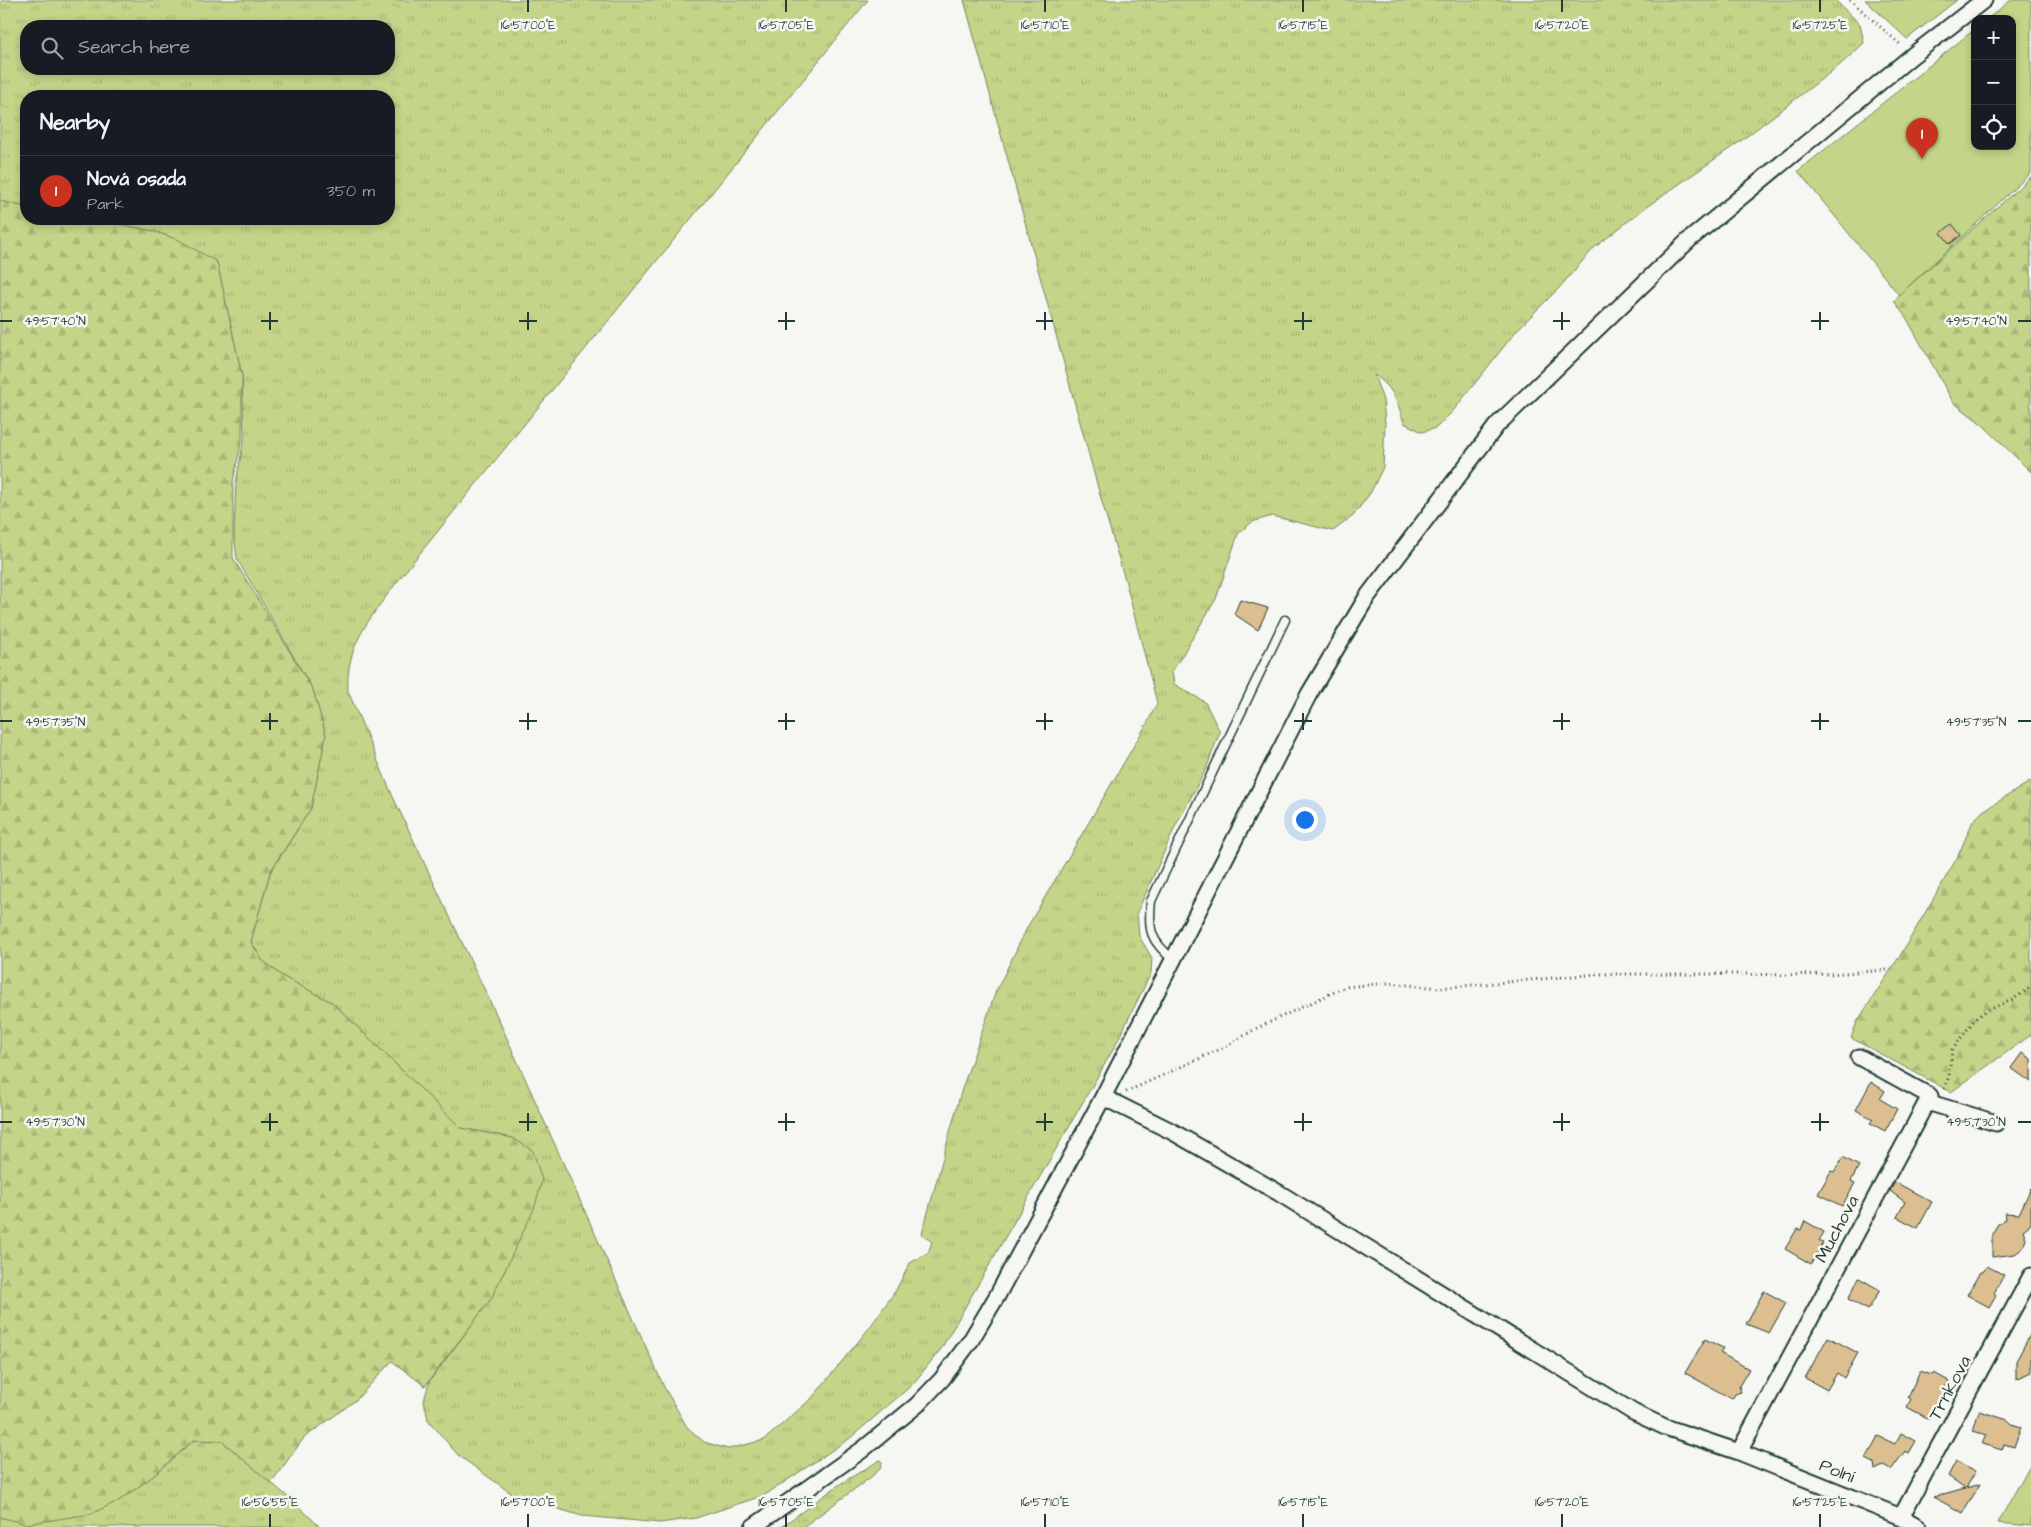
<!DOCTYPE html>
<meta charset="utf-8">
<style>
:root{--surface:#171b24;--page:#20242c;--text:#f1f3f6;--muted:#9ea1a6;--line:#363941;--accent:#c8321e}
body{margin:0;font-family:"Architects Daughter",sans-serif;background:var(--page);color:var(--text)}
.controls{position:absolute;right:15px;top:15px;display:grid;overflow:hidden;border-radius:10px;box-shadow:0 2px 8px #0003}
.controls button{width:45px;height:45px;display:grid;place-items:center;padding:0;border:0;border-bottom:1px solid var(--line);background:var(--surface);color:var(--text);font:25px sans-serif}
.you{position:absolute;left:1304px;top:819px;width:18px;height:18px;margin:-12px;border:4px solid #fff;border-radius:50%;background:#1a73e8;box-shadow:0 0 0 8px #1a73e833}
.badge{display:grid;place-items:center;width:32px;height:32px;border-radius:50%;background:var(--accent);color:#fff;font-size:16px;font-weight:700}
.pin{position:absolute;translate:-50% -41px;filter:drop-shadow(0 1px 2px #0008)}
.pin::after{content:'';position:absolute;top:26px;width:18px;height:15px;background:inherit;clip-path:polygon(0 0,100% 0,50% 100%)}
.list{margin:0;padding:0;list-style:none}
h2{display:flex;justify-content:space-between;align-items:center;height:65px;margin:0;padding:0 20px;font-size:21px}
h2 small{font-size:16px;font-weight:400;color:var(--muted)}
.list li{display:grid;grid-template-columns:32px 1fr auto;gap:15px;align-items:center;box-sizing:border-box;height:70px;padding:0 20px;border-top:1px solid var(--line)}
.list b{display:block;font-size:19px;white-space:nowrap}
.list p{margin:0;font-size:16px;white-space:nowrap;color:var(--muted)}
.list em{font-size:16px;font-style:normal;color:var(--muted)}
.icon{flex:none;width:28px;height:28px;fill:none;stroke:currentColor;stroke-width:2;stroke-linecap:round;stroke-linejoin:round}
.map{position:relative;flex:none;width:2031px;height:1527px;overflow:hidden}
.search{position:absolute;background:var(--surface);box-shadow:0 2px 8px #0003;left:20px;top:20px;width:375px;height:55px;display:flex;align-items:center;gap:12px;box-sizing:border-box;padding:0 18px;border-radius:20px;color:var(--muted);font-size:19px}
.panel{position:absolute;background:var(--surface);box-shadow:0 2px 8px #0003;left:20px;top:90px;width:375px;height:135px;border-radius:20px}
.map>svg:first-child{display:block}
</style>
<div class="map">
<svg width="2031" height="1527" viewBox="0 0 2031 1527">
<defs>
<pattern id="grass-tufts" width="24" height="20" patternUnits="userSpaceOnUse" patternTransform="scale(1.25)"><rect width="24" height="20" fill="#c4d488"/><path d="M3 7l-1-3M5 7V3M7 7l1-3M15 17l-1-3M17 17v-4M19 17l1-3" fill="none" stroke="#a8b776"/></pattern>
<pattern id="forest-firs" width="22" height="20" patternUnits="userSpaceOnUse" patternTransform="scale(1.25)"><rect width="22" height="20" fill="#c4d488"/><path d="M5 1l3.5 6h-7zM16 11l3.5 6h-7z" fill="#a8b776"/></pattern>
</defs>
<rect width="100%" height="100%" fill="#f6f6f2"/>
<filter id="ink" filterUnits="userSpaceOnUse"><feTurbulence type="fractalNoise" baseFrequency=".02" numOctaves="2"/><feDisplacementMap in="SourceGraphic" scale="10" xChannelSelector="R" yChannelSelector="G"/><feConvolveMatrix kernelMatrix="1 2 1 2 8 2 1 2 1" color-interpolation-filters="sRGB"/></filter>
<g filter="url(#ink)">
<!-- grass -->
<path fill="url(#grass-tufts)" stroke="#72885e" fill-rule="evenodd" d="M4 0H868L400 578C373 615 345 643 348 691L393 797 496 1014 664 1387 687 1427 704 1442 728 1449 764 1440 812 1398 870 1327 896 1290 910 1263 928 1253 932 1242 922 1234 961 1092 996 991 1028 926 1149 720 1157 703 1126 583 1100 495 964 0H1835L1860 24 1864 43 1840 65 1738 143 1645 208 1594 248 1559 288 1517 330 1453 411 1436 428 1422 432 1404 423C1397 401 1394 388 1374 375L1383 400 1385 423 1383 467 1371 492 1353 516 1333 531 1272 516 1252 522 1238 534 1216 599 1172 672 1174 684 1205 702 1220 732 1206 769 1176 825 1137 913 1139 936 1152 958 1151 973 1114 1048 941 1349 912 1385 849 1439 765 1495 696 1518 660 1523 582 1516 515 1496 458 1455 428 1420 424 1401 429 1382 491 1299 533 1209 542 1180 513 1138 461 1128 333 1003 282 976 262 960 251 941 270 873 311 808 326 735 313 690 237 559 234 534 236 483 244 438 242 376 217 262 153 231 93 219H389V96H26V207L0 201V2ZM26 26H389V69H26Z
M194 1440 222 1441 294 1502 320 1527H0V1517L26 1524 120 1500 152 1477Z
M880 1460 882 1462 881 1468 871 1477 803 1527H781L840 1484Z"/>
<!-- forest -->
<path fill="url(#forest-firs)" stroke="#72885e" d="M2031 177V472L1983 425 1953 402 1907 319 1894 301 1899 295Z
M0 201 26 207V219H93L153 231 179 240 217 262 242 376V439L233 482V558L313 690 326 735 311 808 270 872 251 942 262 960 282 976 333 1003 461 1128 513 1138 533 1151 542 1180 534 1209 491 1299 425 1386 392 1361 356 1400 304 1438 271 1483 222 1441 194 1440 152 1477 120 1500 91 1514 26 1524 0 1517Z
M2031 781V1035L1951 1092 1851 1038 1857 1022 1901 954 1957 858 1973 821 1983 811Z"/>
<!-- garden -->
<path fill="#c4d488" stroke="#72885e" d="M1865 0H1957L1907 39Z
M2011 0H2031V173L1899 295 1798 171 1975 29V146H2012V19H1987Z
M2031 1463V1526L1998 1523Z"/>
<!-- building -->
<path fill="#dcbe90" stroke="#1f3d34" d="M1952 224 1961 235 1950 244 1941 233Z
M1240 600 1268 608 1258 630 1234 614Z
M2022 1053 2031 1059V1082L2011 1068Z
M1871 1082 1885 1091 1880 1099 1897 1109 1885 1131 1870 1123 1873 1119 1856 1110Z
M1843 1157 1859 1166 1851 1181 1855 1183 1842 1206 1818 1194 1831 1171 1834 1172Z
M1895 1182 1932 1202 1918 1228 1897 1217 1905 1202 1890 1191Z
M2031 1188V1224L2023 1230 2026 1239 2023 1248 2015 1254 1992 1257V1234L1998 1224 2006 1219 2005 1213 2019 1214Z
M1805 1221 1824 1232 1819 1241 1823 1243 1811 1264 1785 1249 1797 1229 1801 1230Z
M1987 1266 2004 1275 1994 1293 1996 1295 1989 1307 1967 1295 1980 1272H1983Z
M1859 1278 1880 1290 1868 1310 1848 1299Z
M1764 1291 1786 1303 1769 1333 1746 1324Z
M2031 1333V1372L2016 1379V1361Z
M1828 1337 1858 1353 1844 1378 1837 1373 1827 1390 1805 1378Z
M1705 1339 1723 1348 1720 1353 1749 1369 1739 1386 1741 1392 1735 1394 1732 1399 1685 1373Z
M1920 1371 1932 1375 1934 1373 1949 1381 1929 1419 1907 1407 1911 1399 1908 1397Z
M1979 1411 2008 1420 2012 1424 2021 1427 2014 1447 2004 1444 2002 1450 1982 1444 1986 1435 1973 1431Z
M1901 1433 1916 1441 1909 1453 1905 1451 1891 1470 1883 1466 1875 1470 1874 1463 1866 1459 1878 1436 1895 1444Z
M1956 1461 1976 1471 1966 1488 1980 1484 1963 1513 1933 1497 1965 1488 1948 1476Z"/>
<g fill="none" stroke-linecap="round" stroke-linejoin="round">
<defs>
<path id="service" d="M1174 960C1150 941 1148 930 1151 901L1285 620"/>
<path id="minor" d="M1103 1097 1173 1132 1279 1193 1633 1412 1665 1427 1739 1452 1901 1517 1919 1527
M1927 1102 1996 1123
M1739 1452 1930 1096 1859 1057
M1901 1517 2031 1276
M753 1527 862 1450 917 1405 942 1379 971 1340 997 1296 1103 1097 1309 694 1367 597 1497 425 1689 240 1913 55 1984 0"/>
</defs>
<!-- service casing -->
<use href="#service" stroke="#1f3d34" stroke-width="11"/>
<!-- minor casing -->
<use href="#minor" stroke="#1f3d34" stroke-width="19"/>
<!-- path -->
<path stroke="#1f3d34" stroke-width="3" stroke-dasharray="1 4" stroke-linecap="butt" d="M1850 0 1902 46
M1944 1089 1949 1076 1952 1050 1975 1019 1985 1011 2012 1000 2031 987
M1126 1092 1227 1046 1255 1029 1345 987 1388 983 1439 988 1597 974H1747L1783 975 1830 974 1887 970"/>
<!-- service -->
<use href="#service" stroke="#f6f6f2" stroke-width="8"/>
<!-- minor -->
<use href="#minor" stroke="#f6f6f2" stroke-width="15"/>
</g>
</g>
<!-- ticks -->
<path fill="none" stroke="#1f3d34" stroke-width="2" d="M528 0V12M786 0V12M1045 0V12M1303 0V12M1562 0V12M1820 0V12M270 312V330M528 312V330M786 312V330M1045 312V330M1303 312V330M1562 312V330M1820 312V330M0 321H12M261 321H278M519 321H537M778 321H795M1036 321H1053M1294 321H1312M1553 321H1570M1811 321H1829M2018 321H2031M270 713V730M528 713V730M786 713V730M1045 713V730M1303 713V730M1562 713V730M1820 713V730M0 721H12M261 721H278M519 721H537M778 721H795M1036 721H1053M1294 721H1312M1553 721H1570M1811 721H1829M2018 721H2031M270 1113V1131M528 1113V1131M786 1113V1131M1045 1113V1131M1303 1113V1131M1562 1113V1131M1820 1113V1131M0 1122H12M261 1122H278M519 1122H537M778 1122H795M1036 1122H1053M1294 1122H1312M1553 1122H1570M1811 1122H1829M2018 1122H2031M270 1514V1527M528 1514V1527M786 1514V1527M1045 1514V1527M1303 1514V1527M1562 1514V1527M1820 1514V1527"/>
<g text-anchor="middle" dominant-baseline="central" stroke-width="5" stroke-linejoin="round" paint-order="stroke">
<!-- street labels -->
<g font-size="18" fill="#1f3d34" stroke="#f6f6f2">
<text transform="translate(1837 1229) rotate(-62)">Muchova</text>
<text transform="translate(1950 1388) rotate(-62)">Trnkova</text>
<text transform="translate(1837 1471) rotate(22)">Polní</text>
</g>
</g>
<g font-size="12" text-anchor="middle" fill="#1f3d34" stroke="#f6f6f2" stroke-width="5" stroke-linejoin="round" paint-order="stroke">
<text x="528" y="29">16°57'00"E</text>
<text x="786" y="29">16°57'05"E</text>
<text x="1045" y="29">16°57'10"E</text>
<text x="1303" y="29">16°57'15"E</text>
<text x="1562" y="29">16°57'20"E</text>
<text x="1820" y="29">16°57'25"E</text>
<text x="55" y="325">49°57'40"N</text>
<text x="1976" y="325">49°57'40"N</text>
<text x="55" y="726">49°57'35"N</text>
<text x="1976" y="726">49°57'35"N</text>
<text x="55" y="1126">49°57'30"N</text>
<text x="1976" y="1126">49°57'30"N</text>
<text x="270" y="1506">16°56'55"E</text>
<text x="528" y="1506">16°57'00"E</text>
<text x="786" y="1506">16°57'05"E</text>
<text x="1045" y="1506">16°57'10"E</text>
<text x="1303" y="1506">16°57'15"E</text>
<text x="1562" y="1506">16°57'20"E</text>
<text x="1820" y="1506">16°57'25"E</text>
</g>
</svg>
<div class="controls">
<button>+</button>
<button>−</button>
<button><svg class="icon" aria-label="locate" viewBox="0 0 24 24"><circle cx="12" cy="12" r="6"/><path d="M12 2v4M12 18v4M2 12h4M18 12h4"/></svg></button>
</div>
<div class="you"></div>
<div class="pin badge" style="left:1922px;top:159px">1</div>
<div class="search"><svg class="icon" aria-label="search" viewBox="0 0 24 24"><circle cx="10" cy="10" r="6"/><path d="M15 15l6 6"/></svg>Search here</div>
<section class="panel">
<h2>Nearby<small></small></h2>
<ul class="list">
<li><span class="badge">1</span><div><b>Nová osada</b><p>Park</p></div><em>350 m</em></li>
</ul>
</section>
</div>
